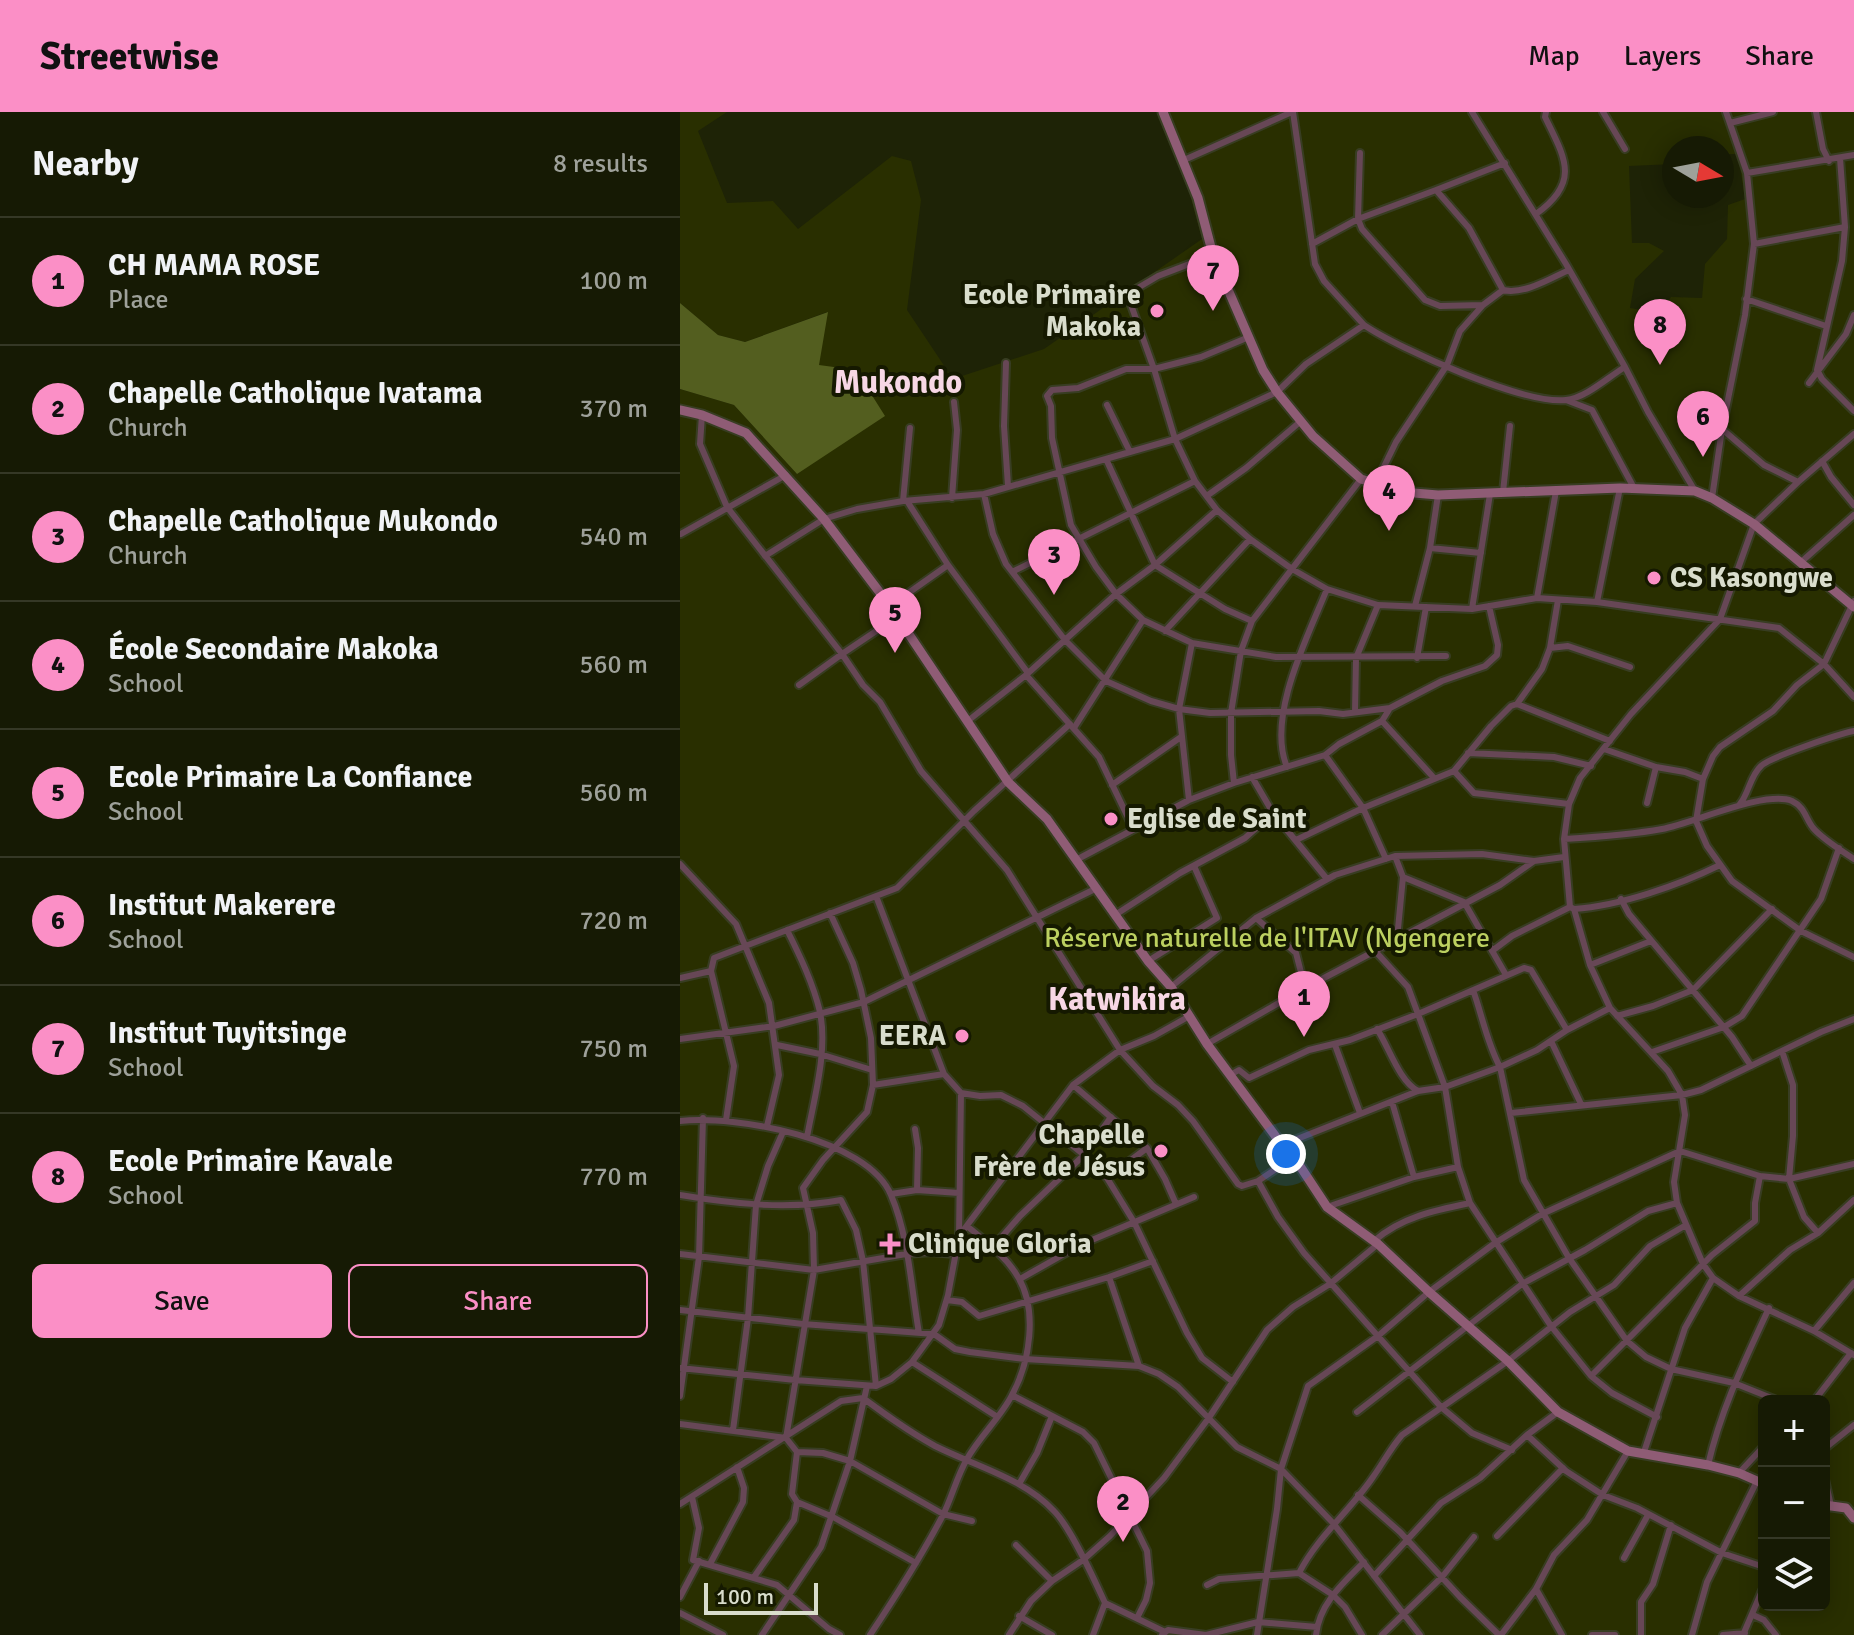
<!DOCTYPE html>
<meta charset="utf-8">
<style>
:root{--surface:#161a04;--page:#232713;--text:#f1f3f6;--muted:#9ea19a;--line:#353826;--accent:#fb8fc6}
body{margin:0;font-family:Signika,sans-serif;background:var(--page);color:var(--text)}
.controls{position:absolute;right:24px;bottom:24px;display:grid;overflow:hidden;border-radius:12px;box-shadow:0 4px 20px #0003}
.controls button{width:72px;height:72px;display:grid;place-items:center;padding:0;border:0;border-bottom:2px solid var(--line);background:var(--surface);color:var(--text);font:40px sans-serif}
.compass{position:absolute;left:982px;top:24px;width:72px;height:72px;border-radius:50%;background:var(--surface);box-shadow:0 4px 20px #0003;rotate:100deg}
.scale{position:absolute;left:24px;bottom:20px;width:114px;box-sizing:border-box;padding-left:8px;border:4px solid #d9ddcc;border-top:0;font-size:22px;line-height:28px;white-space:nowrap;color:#d9ddcc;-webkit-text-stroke:6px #151900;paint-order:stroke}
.you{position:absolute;left:606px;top:1042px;width:28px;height:28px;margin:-20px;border:6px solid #fff;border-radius:50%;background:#1a73e8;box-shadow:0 0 0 12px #1a73e833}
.badge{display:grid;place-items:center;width:52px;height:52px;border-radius:50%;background:var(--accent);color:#111;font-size:26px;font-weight:700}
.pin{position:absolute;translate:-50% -66px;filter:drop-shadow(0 2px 4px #0008)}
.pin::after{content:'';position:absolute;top:42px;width:28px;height:24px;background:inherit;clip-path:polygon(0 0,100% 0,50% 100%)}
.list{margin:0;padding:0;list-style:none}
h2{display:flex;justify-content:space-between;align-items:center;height:104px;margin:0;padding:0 32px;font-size:34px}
h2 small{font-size:26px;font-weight:400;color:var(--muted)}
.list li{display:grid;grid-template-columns:52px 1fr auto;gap:24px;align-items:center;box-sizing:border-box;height:128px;padding:0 32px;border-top:2px solid var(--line)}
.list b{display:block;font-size:30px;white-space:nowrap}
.list p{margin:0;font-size:26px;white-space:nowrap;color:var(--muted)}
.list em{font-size:26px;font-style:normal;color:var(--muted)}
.actions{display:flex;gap:16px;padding:24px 32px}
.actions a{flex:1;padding:18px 0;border:2px solid var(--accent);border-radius:12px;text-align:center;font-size:28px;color:var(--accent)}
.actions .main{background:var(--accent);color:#111}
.icon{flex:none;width:44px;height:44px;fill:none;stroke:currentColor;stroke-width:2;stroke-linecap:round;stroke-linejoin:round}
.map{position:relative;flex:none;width:1174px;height:1523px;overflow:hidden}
header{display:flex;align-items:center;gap:48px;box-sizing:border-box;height:112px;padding:0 40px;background:var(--accent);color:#111}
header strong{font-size:38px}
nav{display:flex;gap:44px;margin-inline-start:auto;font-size:28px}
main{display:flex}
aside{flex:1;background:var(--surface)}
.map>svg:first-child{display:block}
</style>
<header>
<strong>Streetwise</strong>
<nav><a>Map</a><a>Layers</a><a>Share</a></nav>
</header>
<main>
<aside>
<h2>Nearby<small>8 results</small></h2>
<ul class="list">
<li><span class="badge">1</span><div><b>CH MAMA ROSE</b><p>Place</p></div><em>100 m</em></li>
<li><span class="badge">2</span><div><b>Chapelle Catholique Ivatama</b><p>Church</p></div><em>370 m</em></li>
<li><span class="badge">3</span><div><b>Chapelle Catholique Mukondo</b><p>Church</p></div><em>540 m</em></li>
<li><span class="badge">4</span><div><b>École Secondaire Makoka</b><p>School</p></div><em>560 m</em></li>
<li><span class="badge">5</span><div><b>Ecole Primaire La Confiance</b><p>School</p></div><em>560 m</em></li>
<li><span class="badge">6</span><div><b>Institut Makerere</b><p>School</p></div><em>720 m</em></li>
<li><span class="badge">7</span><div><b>Institut Tuyitsinge</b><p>School</p></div><em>750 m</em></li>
<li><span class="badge">8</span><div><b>Ecole Primaire Kavale</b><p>School</p></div><em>770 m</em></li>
</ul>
<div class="actions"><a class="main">Save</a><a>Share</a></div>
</aside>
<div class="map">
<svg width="1174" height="1523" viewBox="0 0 1174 1523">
<rect width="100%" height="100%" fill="#1e2306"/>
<!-- green -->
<path fill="#292f00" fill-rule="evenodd" d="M0 0H47L18 19 47 91 93 89 118 117 212 44 231 49 241 88 227 198 273 267 364 237 522 127 509 79 477 0H1174V1523H0V277L54 293 117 362 147 200 65 230 38 223 0 191ZM994 36H1042V42H1058L1065 87 1048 93 1047 127 1025 152 1022 186 991 185 980 201 950 196 955 167 984 139 969 131H952L949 54 994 52ZM1084 1289H1144V1493H1084Z"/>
<!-- forest -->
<path fill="#535e1f" d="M0 191 38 223 65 230 148 200 139 253 176 258 205 304 117 362 54 293 0 277Z"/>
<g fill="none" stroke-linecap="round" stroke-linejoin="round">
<defs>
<path id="street" d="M613 0 635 152 644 169 684 213
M792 0 886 152 945 255 968 300 1015 379
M923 0 945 37
M1136 0 1143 37 1149 49
M1050 11 1093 0
M680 41 678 107 682 117 745 188 760 194 803 193
M1160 46 1165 115 1162 149 1137 258 1142 267 1174 299
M504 48 612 0
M1067 61 1174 43
M856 102C901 70 885 46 865 5L866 0
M632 132 678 107 756 78
M1074 132 1165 115
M533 143 478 164 451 180 450 190 474 257 495 327 515 369 537 398 570 427 612 457 647 477 698 493 792 497 857 486 917 490 1099 516 1144 552 1174 585
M823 178 789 116 756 78 825 51
M1066 187 1146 214
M569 225 521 245 474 257H446L398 276 372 278 367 284 371 294 372 326 391 413 416 455 436 482 463 508 512 531 596 545 766 544
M326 251 324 314 328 374
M1129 271 1166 222 1174 203
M886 288 912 298 954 376
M427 293 450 340
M22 303 20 332 47 395 162 542 217 505
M1042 317 1084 353 1118 370
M1174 322 1118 370 1074 412 1040 507 951 602 900 666 889 692 884 727 890 795 894 797 910 853 930 896 988 959 1002 983 1005 1003 994 1070 997 1091 1023 1152 1033 1166 1059 1184 1134 1219 1174 1243
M426 347 475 453 545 497 572 509
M1142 349 1151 365 1174 393
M695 373 716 330 767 253 780 219 803 193 823 178C844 183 871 166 889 158
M823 380 830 314
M304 382 313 422 326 452 385 528 426 569 471 589 499 597 530 601 639 599 663 602 710 596
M528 383 566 356 621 309
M272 386 277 318 274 290
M1032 386 1042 317 1065 203 1074 132 1067 61 1046 0
M223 389 230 316
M227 389 268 453 348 561
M1 422 106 363
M750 436 801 441
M85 444 144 407 177 397 223 389 304 382 495 327 597 280 626 252 684 213C719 237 845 293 886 288 906 286 928 265 945 255
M1120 451 1174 403
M334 459 515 369
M857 486 876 379
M917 490 940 376
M210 494 268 453
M735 494 750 436 758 383
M792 497 810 382
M485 519 570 427
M870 536 888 534 950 555
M737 546 746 495
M346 563 419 645 453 716
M119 573 162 542 183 573 200 590 241 659 327 758 440 938 473 974 498 993 513 1009 558 1072 562 1074 578 1069 614 1045
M837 592 930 629
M675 600 676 546 698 493
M289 608 346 563 436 482 475 453 537 398
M702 609 754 666
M394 616 463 508
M924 637 976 655 1005 660 1023 667 1016 709 1027 734 1052 769 1121 819 1174 845
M788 641 874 645 911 654
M645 643 683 696 706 747
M607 655C586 605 628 524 647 477
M774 659 794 681 889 692
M572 665 593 701 647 767
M1023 667 1033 644 1040 635 1093 599 1117 573 1144 552 1174 489
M554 671 551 643V601L561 539 572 509 681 367
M432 673 501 625
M509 688 499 597 512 531
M967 691 976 655
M1060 692C1069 681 1070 664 1081 654 1090 645 1159 622 1174 619
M884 727C917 725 950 723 982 717 1014 711 1085 678 1112 689 1125 695 1126 708 1134 717 1144 728 1162 739 1174 747
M616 728 683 696 774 659 811 614 831 594 837 592 862 557 870 536 878 488
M715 744 723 765 717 827
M396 748 509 688 554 671 645 643 659 632 702 609 710 596 762 569 805 554 817 543 818 533 809 494
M0 752 56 812 89 891 99 963 87 1014
M723 765 784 790 826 863
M941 787 949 802 1052 925 1071 954
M894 797C940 794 999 773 1040 753
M435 803 500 761 565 726 593 701
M576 806 616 841 625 876
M107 818C120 844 133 871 140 900 148 940 134 986 127 1025
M812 839 832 824 890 795
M696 840 728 875 765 975 778 1055 790 1091 871 1214 911 1264 932 1281 977 1305
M468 849 537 806 514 754
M910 853 971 829
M0 866 31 859
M491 875 576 806 655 763 715 744 802 742 854 749
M793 878C802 903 807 931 820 955L844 1068 889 1146 947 1229 966 1245 991 1257 1054 1271 1099 1289
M937 904 973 894 1013 878 1092 797
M697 917C709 935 719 969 738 979
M0 927 94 914 184 890 415 777
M871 929 901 992
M527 932 625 876 820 773 854 749 884 745
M97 933 140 942 192 958
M655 933 680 1001
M1102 939 1113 973V1024L1109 1067 1124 1105 1138 1121
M972 940 1044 915 1062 904 1141 787 1159 736
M550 963 559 958 569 966 629 938 670 928 738 902 844 856 851 858 887 918
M193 973 264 962
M393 973 467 1036 485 1067 496 1092
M281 981 300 984 321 983 343 994 404 1043 427 1066 454 1110 507 1221 522 1246 553 1270
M712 990 734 1065
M831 1001 1002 983 1021 978 1141 920 1174 907
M46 1008 54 954 31 859 34 846 217 776 294 699 390 612
M0 1009C55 1003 187 1026 211 1083 229 1125 231 1176 239 1221
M235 1017 238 1036 237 1078
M602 1033 738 979 765 975 820 955 857 938 887 918 930 896
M427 1066 467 1036
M578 1069 598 1105 624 1141 761 1295 792 1321 832 1338
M211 1082 237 1078 279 1081
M0 1083C53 1092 109 1098 161 1088L176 1118 183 1149 196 1274
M647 1095 734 1065 778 1055
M279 1124 393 973 440 938 474 924 508 905
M694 1129C721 1105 756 1098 790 1091
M313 1135 340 1104 404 1043 431 1005
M0 1142 134 1158 226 1142 251 1140 275 1142
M429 1165 459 1254
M340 1167 400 1133 514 1085
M1059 1184 1110 1138 1138 1121 1174 1088
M267 1188 282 1190 299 1204 429 1165 473 1149
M0 1198 123 1212 254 1222 275 1237 290 1240 345 1247 459 1254 479 1262 498 1275 557 1335 601 1357 653 1411 740 1523
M1134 1219 1174 1171
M232 1250 316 1304
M0 1256 115 1268 196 1274 211 1267 232 1250 259 1213 268 1183 279 1124 281 981 264 962 196 784
M911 1264 1032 1143 1075 1109V1091L1080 1064
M332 1283 403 1320 414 1331 467 1439 470 1471 466 1488 457 1506
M0 1284 19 1145 23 1006
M1134 1289 1171 1241
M677 1300 842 1172 905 1138 968 1099 997 1091
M878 1300 847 1323 886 1359 923 1383 957 1396 1042 1441 1084 1455
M0 1312 106 1326
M53 1318 68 1206 76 1093 88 1054 103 1020
M1144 1337 1174 1313
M117 1340 143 1341 170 1349 263 1402 292 1409
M964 1340 1005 1216 1033 1166
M1028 1353C1041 1297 1065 1248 1089 1196
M1059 1361 1084 1334
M1144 1363 1151 1394
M339 1372 357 1341 372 1304
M678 1383 720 1420 780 1485 819 1523
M12 1385 19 1416 13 1448 97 1473 149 1517 160 1523
M117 1390 153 1405 236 1451
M0 1392 161 1289 183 1286C206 1303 229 1320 255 1334 295 1354 343 1366 374 1399 391 1416 414 1467 425 1491L413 1523
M817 1424 883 1356
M336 1433 372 1469
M944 1446 968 1403
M30 1452 63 1390 64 1376 57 1355
M619 1461C638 1424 670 1399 693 1365 703 1351 710 1337 722 1323L828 1249 890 1200 934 1173 970 1134 1006 1113
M694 1464 761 1391 800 1366 847 1323
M74 1465 114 1408 117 1390 112 1382 117 1340 106 1326 134 1158 133 1121 123 1076 143 1048 187 1000 193 973 191 926 181 878 173 851 150 801
M527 1473 539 1467 619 1461 653 1483 665 1495 682 1523
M856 1477 882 1523
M0 1485 19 1449
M425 1491 485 1520
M0 1501 43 1523
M1073 1503 1084 1508 1096 1523
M339 1504 372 1523
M82 1523 141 1435 170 1349 187 1274
M190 1523C216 1484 241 1445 263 1403 272 1385 277 1364 287 1347 299 1325 321 1305 332 1283 350 1250 358 1198 338 1165 326 1144 305 1129 287 1114
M329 1523 351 1489 372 1469 403 1448 430 1424 484 1366 528 1307 587 1218 613 1195 650 1172 698 1132
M482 1523 488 1518 526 1523 578 1510 637 1515
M577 1523 597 1397 601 1357 628 1274 698 1224 749 1180 815 1131 862 1102 1000 1039 1080 1064 1109 1067 1174 1052
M636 1523C639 1492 663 1471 684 1450
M702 1523 762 1465 794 1425
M821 1523 856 1477 874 1443 907 1408 948 1339
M912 1523H935
M961 1523V1490L973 1472 991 1413
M1012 1523 1027 1470 1077 1369
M1043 1523 1065 1521 1064 1523
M1063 1523 1084 1474"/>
<path id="secondary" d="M483 0 518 86 533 143 583 258 597 280 633 324 681 367 722 380 758 383 940 376 1015 379 1032 386 1074 412 1174 495
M0 298 22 303 66 321 144 407 210 494 328 670 367 707 468 849 491 875 527 932 602 1033 614 1045 647 1095 698 1132 749 1180 828 1249 878 1300 948 1339 1028 1353 1059 1361 1084 1372
M1144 1393 1166 1396 1174 1406"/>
</defs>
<!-- street casing -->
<use href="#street" stroke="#383d22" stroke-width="10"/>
<!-- secondary casing -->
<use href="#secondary" stroke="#383d22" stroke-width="13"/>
<!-- street -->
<use href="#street" stroke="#674756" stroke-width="6"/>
<!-- secondary -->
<use href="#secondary" stroke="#8f5c75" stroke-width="9"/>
</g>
<!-- markers -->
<g fill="#fb8fc6" stroke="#151900" stroke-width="3">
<circle cx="477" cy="199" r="8"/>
<circle cx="974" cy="466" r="8"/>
<circle cx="431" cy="707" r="8"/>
<circle cx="282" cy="924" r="8"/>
<circle cx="481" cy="1039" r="8"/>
<path d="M206 1120h8v8h8v8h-8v8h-8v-8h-8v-8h8z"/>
</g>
<g text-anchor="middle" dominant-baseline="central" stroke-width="8" stroke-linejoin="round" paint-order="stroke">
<!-- poi labels -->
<g font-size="28" font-weight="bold" fill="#d9ddcc" stroke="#151900" text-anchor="end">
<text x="461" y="183">Ecole Primaire<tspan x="461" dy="32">Makoka</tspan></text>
<text x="990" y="466" text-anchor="start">CS Kasongwe</text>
<text x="447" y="707" text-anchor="start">Eglise de Saint</text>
<text x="266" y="924">EERA</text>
<text x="465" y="1023">Chapelle<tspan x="465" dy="32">Frère de Jésus</tspan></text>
<text x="228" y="1132" text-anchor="start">Clinique Gloria</text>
</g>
<!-- park labels -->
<g font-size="28" fill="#bcd060" stroke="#151900">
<text x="587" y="826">Réserve naturelle de l'ITAV (Ngengere</text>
</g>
<!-- quarter labels -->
<g font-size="32" font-weight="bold" fill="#f7d7e5" stroke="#151900">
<text x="218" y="270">Mukondo</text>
<text x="437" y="887">Katwikira</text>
</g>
</g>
</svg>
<div class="controls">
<button>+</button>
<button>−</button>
<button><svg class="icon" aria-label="layers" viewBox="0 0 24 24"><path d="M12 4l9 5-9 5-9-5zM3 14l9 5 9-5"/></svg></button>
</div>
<svg class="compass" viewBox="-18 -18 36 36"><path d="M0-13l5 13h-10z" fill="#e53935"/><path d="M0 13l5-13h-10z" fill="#9ea19a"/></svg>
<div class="scale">100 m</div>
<div class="you"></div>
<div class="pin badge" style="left:624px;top:925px">1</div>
<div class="pin badge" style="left:443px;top:1430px">2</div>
<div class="pin badge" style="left:374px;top:483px">3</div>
<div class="pin badge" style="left:709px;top:419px">4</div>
<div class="pin badge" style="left:215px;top:541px">5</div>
<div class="pin badge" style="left:1023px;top:345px">6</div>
<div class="pin badge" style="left:533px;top:199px">7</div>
<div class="pin badge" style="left:980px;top:253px">8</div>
</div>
</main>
